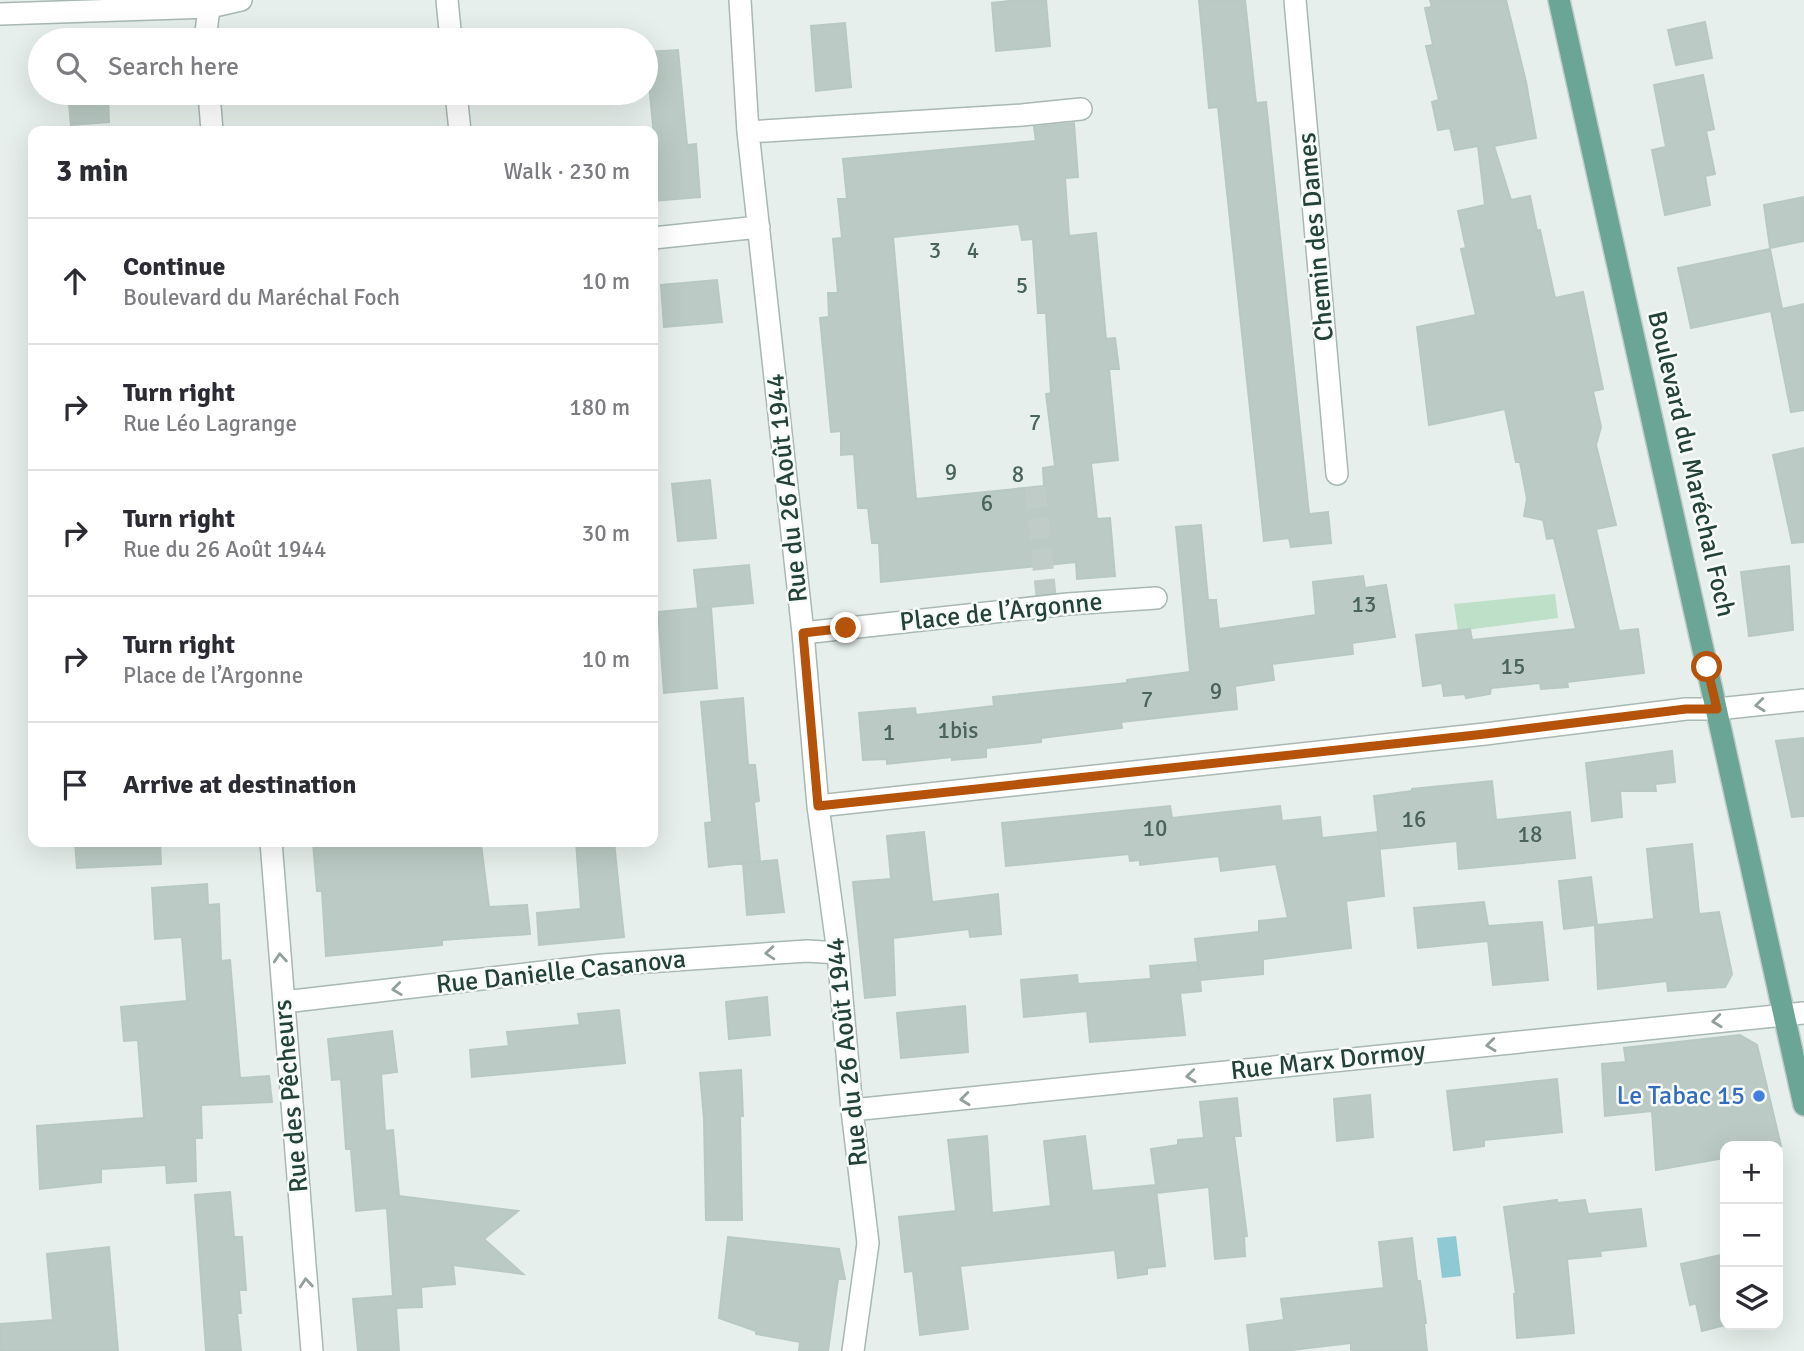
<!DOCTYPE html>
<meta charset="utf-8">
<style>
:root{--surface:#fff;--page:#f2f2f3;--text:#2b2b33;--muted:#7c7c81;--line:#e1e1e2}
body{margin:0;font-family:Signika,sans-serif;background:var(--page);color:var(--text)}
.controls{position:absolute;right:21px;bottom:21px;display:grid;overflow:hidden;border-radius:14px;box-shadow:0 7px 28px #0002}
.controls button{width:63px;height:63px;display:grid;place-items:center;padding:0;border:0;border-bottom:2px solid var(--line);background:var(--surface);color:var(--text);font:35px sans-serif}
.stop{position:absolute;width:21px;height:21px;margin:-16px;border:5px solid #b45309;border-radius:50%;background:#fff}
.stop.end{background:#b45309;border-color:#fff;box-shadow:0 2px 7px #0008}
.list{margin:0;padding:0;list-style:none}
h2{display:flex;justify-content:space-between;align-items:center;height:91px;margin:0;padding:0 28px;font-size:30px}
h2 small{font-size:23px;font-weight:400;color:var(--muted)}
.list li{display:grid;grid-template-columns:46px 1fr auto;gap:21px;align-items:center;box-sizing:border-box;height:126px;padding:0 28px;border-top:2px solid var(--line)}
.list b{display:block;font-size:26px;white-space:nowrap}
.list p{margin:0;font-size:23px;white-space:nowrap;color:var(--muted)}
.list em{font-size:23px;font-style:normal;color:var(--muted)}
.icon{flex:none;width:38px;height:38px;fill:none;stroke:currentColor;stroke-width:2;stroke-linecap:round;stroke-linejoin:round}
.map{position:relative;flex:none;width:1804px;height:1351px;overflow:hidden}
.search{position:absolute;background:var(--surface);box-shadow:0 7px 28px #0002;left:28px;top:28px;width:630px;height:77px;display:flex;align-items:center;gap:18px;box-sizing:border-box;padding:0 24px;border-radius:38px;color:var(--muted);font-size:26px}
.panel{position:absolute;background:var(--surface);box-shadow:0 7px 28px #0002;left:28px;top:126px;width:630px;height:721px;border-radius:14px}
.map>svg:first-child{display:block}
</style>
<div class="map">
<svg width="1804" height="1351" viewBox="0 0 1804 1351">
<rect width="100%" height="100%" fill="#e6efeb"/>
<!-- green -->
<path fill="#bfe0c8" d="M1555 594 1558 618 1458 631 1454 604Z"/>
<!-- water -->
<path fill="#8ec9d4" d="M1456 1236 1461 1276 1442 1278 1437 1238Z"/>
<!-- building -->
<path fill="#bbcac4" stroke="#b8c9c2" stroke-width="2" fill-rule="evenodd" d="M1019 0H1046L1050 46 996 51 992 3Z
M1199 0H1245L1256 103 1266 102 1309 514 1328 512 1331 543 1291 547 1289 538 1264 541 1218 107 1209 108Z
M1430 0H1506L1526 82 1536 138 1494 146 1511 200 1530 196 1537 231 1540 230 1555 298 1583 292 1603 389 1593 391 1601 427 1596 445 1616 525 1596 529 1619 631 1638 629 1644 673 1567 682 1568 687 1541 689 1540 683 1491 688 1490 694 1466 698 1465 694 1444 696 1442 683 1423 686 1416 635 1470 629 1472 640 1576 629 1554 538 1547 539 1543 520 1524 516 1527 499 1520 462H1516L1505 409 1429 425 1417 327 1476 315 1461 249 1466 248 1458 211 1485 205 1478 146 1455 150 1450 128 1438 130 1432 102 1439 100 1426 46 1433 45 1425 8 1432 7Z
M1705 22 1712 58 1676 65 1668 30Z
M845 23 851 87 816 91 811 26Z
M678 50 687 145 696 144 700 197 653 201V125L646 52Z
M1703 75 1714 129 1706 131 1715 174 1705 176 1710 205 1665 215 1652 150 1666 147 1654 85Z
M68 93H108L109 122 71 125Z
M1074 123 1078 177 1065 178 1069 236 1096 233 1106 339 1115 338 1119 369H1109L1118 460 1091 463 1097 519 1110 518 1115 576 1077 579 1076 562 881 582 879 543H872L868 508H858L854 454 841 455V431L831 432 820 318 829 317 828 293H838L833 239 842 238 838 199H847L843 159 1036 141 1034 127ZM1019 224 1022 240 1033 239 1038 313H1046L1051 393 1046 394 1055 466 1043 468 1044 486 916 499 893 237Z
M1804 197V241L1770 248 1764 205Z
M1770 249 1782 309 1804 304V410L1791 412 1771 311 1691 328 1678 268Z
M717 280 722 322 664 327 661 285Z
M1804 448V542L1792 543 1773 455Z
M710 480 716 538 678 541 672 484Z
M1201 525 1208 600H1216L1219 629 1316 615 1313 582 1363 576 1365 588 1386 585 1395 637 1352 643 1353 654 1272 664 1274 680 1235 686 1237 709 1121 722 1122 728 1041 738V742L986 748V757L952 760V757L887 764V759L863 760 859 713 915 708 916 715 994 706 993 697 1127 683V680L1190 672 1176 527Z
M749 565 753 603 698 608 694 570Z
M1789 566 1793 630 1749 636 1741 572Z
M711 607 717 688 664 693 658 612Z
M743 698 748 765H755L759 801 754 802 760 861 709 867 705 823 712 822 701 702Z
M1804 738V816L1792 817 1776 741Z
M1672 751 1675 782 1655 784 1656 791H1620L1622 817 1592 821 1586 763Z
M1492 781 1496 820 1570 812 1575 858 1459 869 1457 841 1380 849 1374 796 1412 791V789Z
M1170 806 1172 818 1280 806 1282 821 1320 817 1322 838 1378 832 1384 896 1346 901 1351 948 1263 959V974L1200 980 1201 991 1180 993 1185 1035 1090 1042 1087 1011 1024 1017 1021 980 1077 975 1078 984 1151 979 1150 966 1198 962 1199 972 1195 939 1259 932V921L1288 918 1276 864 1221 871 1219 856 1140 865V860L1130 861 1129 854 1006 866 1002 823Z
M924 832 932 902 998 894 1001 934 970 937 969 929 893 938 895 995 865 998 853 882 891 879 887 836Z
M75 842H160L161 864 77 868Z
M313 842H432L433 848 481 844 489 907 527 905 530 934 442 940V945L326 956 322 891H317Z
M576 842H614L624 937 539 945 537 913 581 909Z
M1692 844 1699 914 1719 912 1732 974 1725 987 1668 991 1667 981 1598 989 1595 925 1564 929 1559 881 1591 877 1597 925 1654 919 1647 849Z
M777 860 784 912 747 915 743 863Z
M207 884 208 905 219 904 221 961 230 960 240 1078 269 1076 272 1102 201 1105 202 1138H195L196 1181 167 1183 166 1165 101 1169V1182L40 1189 37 1126 144 1118 138 1040 124 1041 121 1007 187 1001 182 937 155 939 152 888Z
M1484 902 1488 926 1542 922 1548 980 1493 985 1488 941 1418 948 1414 908Z
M767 997 770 1035 729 1039 726 1002Z
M965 1006 968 1052 901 1058 897 1013Z
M619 1010 625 1063 472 1077 470 1050 509 1046 507 1032 580 1025 578 1014Z
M392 1031 397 1072 381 1074 385 1131 393 1130 399 1196 518 1211 484 1239 523 1274 453 1265 455 1284 421 1287 422 1307 396 1308 399 1351H358L353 1299 393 1296 387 1208 356 1211 351 1149H346L341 1079 332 1080 328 1039Z
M1740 1035 1757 1045 1781 1146H1725V1158L1656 1170 1652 1111 1605 1116 1602 1064 1626 1062 1624 1048Z
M741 1070 743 1116H740L742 1220H706L704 1119 700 1073Z
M1557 1079 1562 1132 1484 1140V1146L1454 1150 1447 1091Z
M1370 1095 1373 1137 1337 1141 1334 1099Z
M1237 1098 1241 1136H1234L1247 1236H1244L1245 1256 1215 1259 1209 1187 1157 1193 1156 1189 1165 1266 1147 1268V1274L1118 1278 1115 1250 960 1266 968 1329 920 1335 913 1271 905 1272 899 1217 956 1211 948 1140 987 1136 992 1213 1051 1206 1044 1141 1085 1136 1092 1191 1156 1185 1151 1149 1178 1145V1140L1204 1138 1200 1102Z
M230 1192 234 1237H242L246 1290H239L241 1313H237L241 1351H206L195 1195Z
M1557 1200V1203L1585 1200 1588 1214 1641 1209 1646 1246 1600 1251 1601 1256 1567 1259 1574 1333 1517 1338 1514 1294H1516L1504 1207Z
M728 1237 839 1249 845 1279H838L828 1351H799L800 1342 756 1334V1331L719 1318Z
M1412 1238 1417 1281H1420L1426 1323H1424L1427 1351H1351V1343L1283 1351H1250L1247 1325 1284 1320 1281 1299 1384 1288 1379 1242Z
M109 1247 118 1351H0V1324L53 1320 47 1254Z
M1725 1254V1325L1702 1331 1696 1303 1690 1305 1681 1264Z"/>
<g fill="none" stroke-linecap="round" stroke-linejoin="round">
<!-- minor-tunnel -->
<path stroke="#bfccc8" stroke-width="21" stroke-dasharray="21 10" stroke-linecap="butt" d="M1035 487 1047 606"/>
<defs>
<path id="minor" d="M447 0 451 40
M740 0 748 132 803 633 818 806 838 953 852 1110 868 1243 853 1351
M1295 0 1337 474
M0 14 210 7 241 0
M205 40 210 0
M209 93 212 131
M456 93 460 131
M748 132 1022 115 1081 109
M653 238 759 227
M803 633 1068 604 1156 598
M818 806 1485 734 1686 709H1717L1804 700
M271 842 312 1351
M284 1002 603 965 807 951 838 953
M852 1110 1804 1013"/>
<path id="major" d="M1559 0 1804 1105"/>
</defs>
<!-- minor casing -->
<use href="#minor" stroke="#a8b8b2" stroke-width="24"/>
<!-- major casing -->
<use href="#major" stroke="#c2cac8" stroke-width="24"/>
<!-- minor -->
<use href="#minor" stroke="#fff" stroke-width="21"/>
<!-- major -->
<use href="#major" stroke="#6aa596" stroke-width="21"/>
</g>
<!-- one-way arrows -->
<defs><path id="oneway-chevron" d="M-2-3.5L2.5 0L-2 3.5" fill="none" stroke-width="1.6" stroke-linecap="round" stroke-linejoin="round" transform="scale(1.75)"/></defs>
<g stroke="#92a09c">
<use href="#oneway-chevron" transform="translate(1760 705) rotate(174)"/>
<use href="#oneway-chevron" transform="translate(770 953) rotate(176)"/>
<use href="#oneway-chevron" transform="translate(280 958) rotate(-95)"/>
<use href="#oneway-chevron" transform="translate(397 989) rotate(173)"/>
<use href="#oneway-chevron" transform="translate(1717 1021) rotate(174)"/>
<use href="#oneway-chevron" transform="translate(1491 1045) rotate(174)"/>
<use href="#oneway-chevron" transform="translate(1191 1076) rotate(174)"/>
<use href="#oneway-chevron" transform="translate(965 1099) rotate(174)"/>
<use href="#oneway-chevron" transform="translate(306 1283) rotate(-95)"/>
</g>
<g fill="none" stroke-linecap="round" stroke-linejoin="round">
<!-- route -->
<path stroke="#b45309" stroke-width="9" d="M846 628 803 633 818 806 1485 734 1686 709H1717L1707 667"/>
</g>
<!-- markers -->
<circle fill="#3f7fe0" stroke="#f7fbf9" stroke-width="2.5" cx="1759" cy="1096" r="7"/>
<g text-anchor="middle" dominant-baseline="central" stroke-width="5" stroke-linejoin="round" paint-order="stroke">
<!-- number labels -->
<g font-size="23" fill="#4a645c">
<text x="935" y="250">3</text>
<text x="973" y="250">4</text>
<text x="1022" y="285">5</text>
<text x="1035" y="422">7</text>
<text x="951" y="472">9</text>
<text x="1018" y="474">8</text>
<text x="987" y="503">6</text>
<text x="1364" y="604">13</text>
<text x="1513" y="666">15</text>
<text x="1216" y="691">9</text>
<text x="1147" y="699">7</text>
<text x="958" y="730">1bis</text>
<text x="889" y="732">1</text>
<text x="1414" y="819">16</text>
<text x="1155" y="828">10</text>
<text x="1530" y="834">18</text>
</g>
<!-- street labels -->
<g font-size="26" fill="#24423a" stroke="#f7fbf9">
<text transform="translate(1316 237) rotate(-95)">Chemin des Dames</text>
<text transform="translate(1691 464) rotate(77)">Boulevard du Maréchal Foch</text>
<text transform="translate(787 488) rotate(-96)">Rue du 26 Août 1944</text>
<text transform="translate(1001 612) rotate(-6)">Place de l’Argonne</text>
<text transform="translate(561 972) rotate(-6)">Rue Danielle Casanova</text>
<text transform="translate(847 1052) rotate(-96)">Rue du 26 Août 1944</text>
<text transform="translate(1328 1061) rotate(-6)">Rue Marx Dormoy</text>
<text transform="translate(291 1096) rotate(-95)">Rue des Pêcheurs</text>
</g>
<!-- shop labels -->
<g font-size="26" fill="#366cbe" stroke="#f7fbf9" text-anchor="end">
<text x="1745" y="1096">Le Tabac 15</text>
</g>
</g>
</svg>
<div class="controls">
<button>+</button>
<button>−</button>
<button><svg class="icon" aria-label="layers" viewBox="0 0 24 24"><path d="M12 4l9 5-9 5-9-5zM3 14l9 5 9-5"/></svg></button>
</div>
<div class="stop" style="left:1707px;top:667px"></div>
<div class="stop end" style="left:846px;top:628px"></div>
<div class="search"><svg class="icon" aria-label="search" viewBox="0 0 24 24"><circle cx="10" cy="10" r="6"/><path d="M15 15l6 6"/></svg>Search here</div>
<section class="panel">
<h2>3 min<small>Walk · 230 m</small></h2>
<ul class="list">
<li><svg class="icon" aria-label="ahead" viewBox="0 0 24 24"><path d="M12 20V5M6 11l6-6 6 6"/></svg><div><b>Continue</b><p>Boulevard du Maréchal Foch</p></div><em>10 m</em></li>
<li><svg class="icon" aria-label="right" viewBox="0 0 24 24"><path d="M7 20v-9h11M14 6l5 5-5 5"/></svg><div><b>Turn right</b><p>Rue Léo Lagrange</p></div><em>180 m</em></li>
<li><svg class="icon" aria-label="right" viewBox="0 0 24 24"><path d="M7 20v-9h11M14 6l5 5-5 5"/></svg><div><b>Turn right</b><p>Rue du 26 Août 1944</p></div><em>30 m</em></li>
<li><svg class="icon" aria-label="right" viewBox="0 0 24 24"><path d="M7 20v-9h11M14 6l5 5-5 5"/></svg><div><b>Turn right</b><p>Place de l’Argonne</p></div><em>10 m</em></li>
<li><svg class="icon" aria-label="arrive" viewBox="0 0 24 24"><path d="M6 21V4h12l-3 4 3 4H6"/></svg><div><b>Arrive at destination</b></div></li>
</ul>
</section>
</div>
